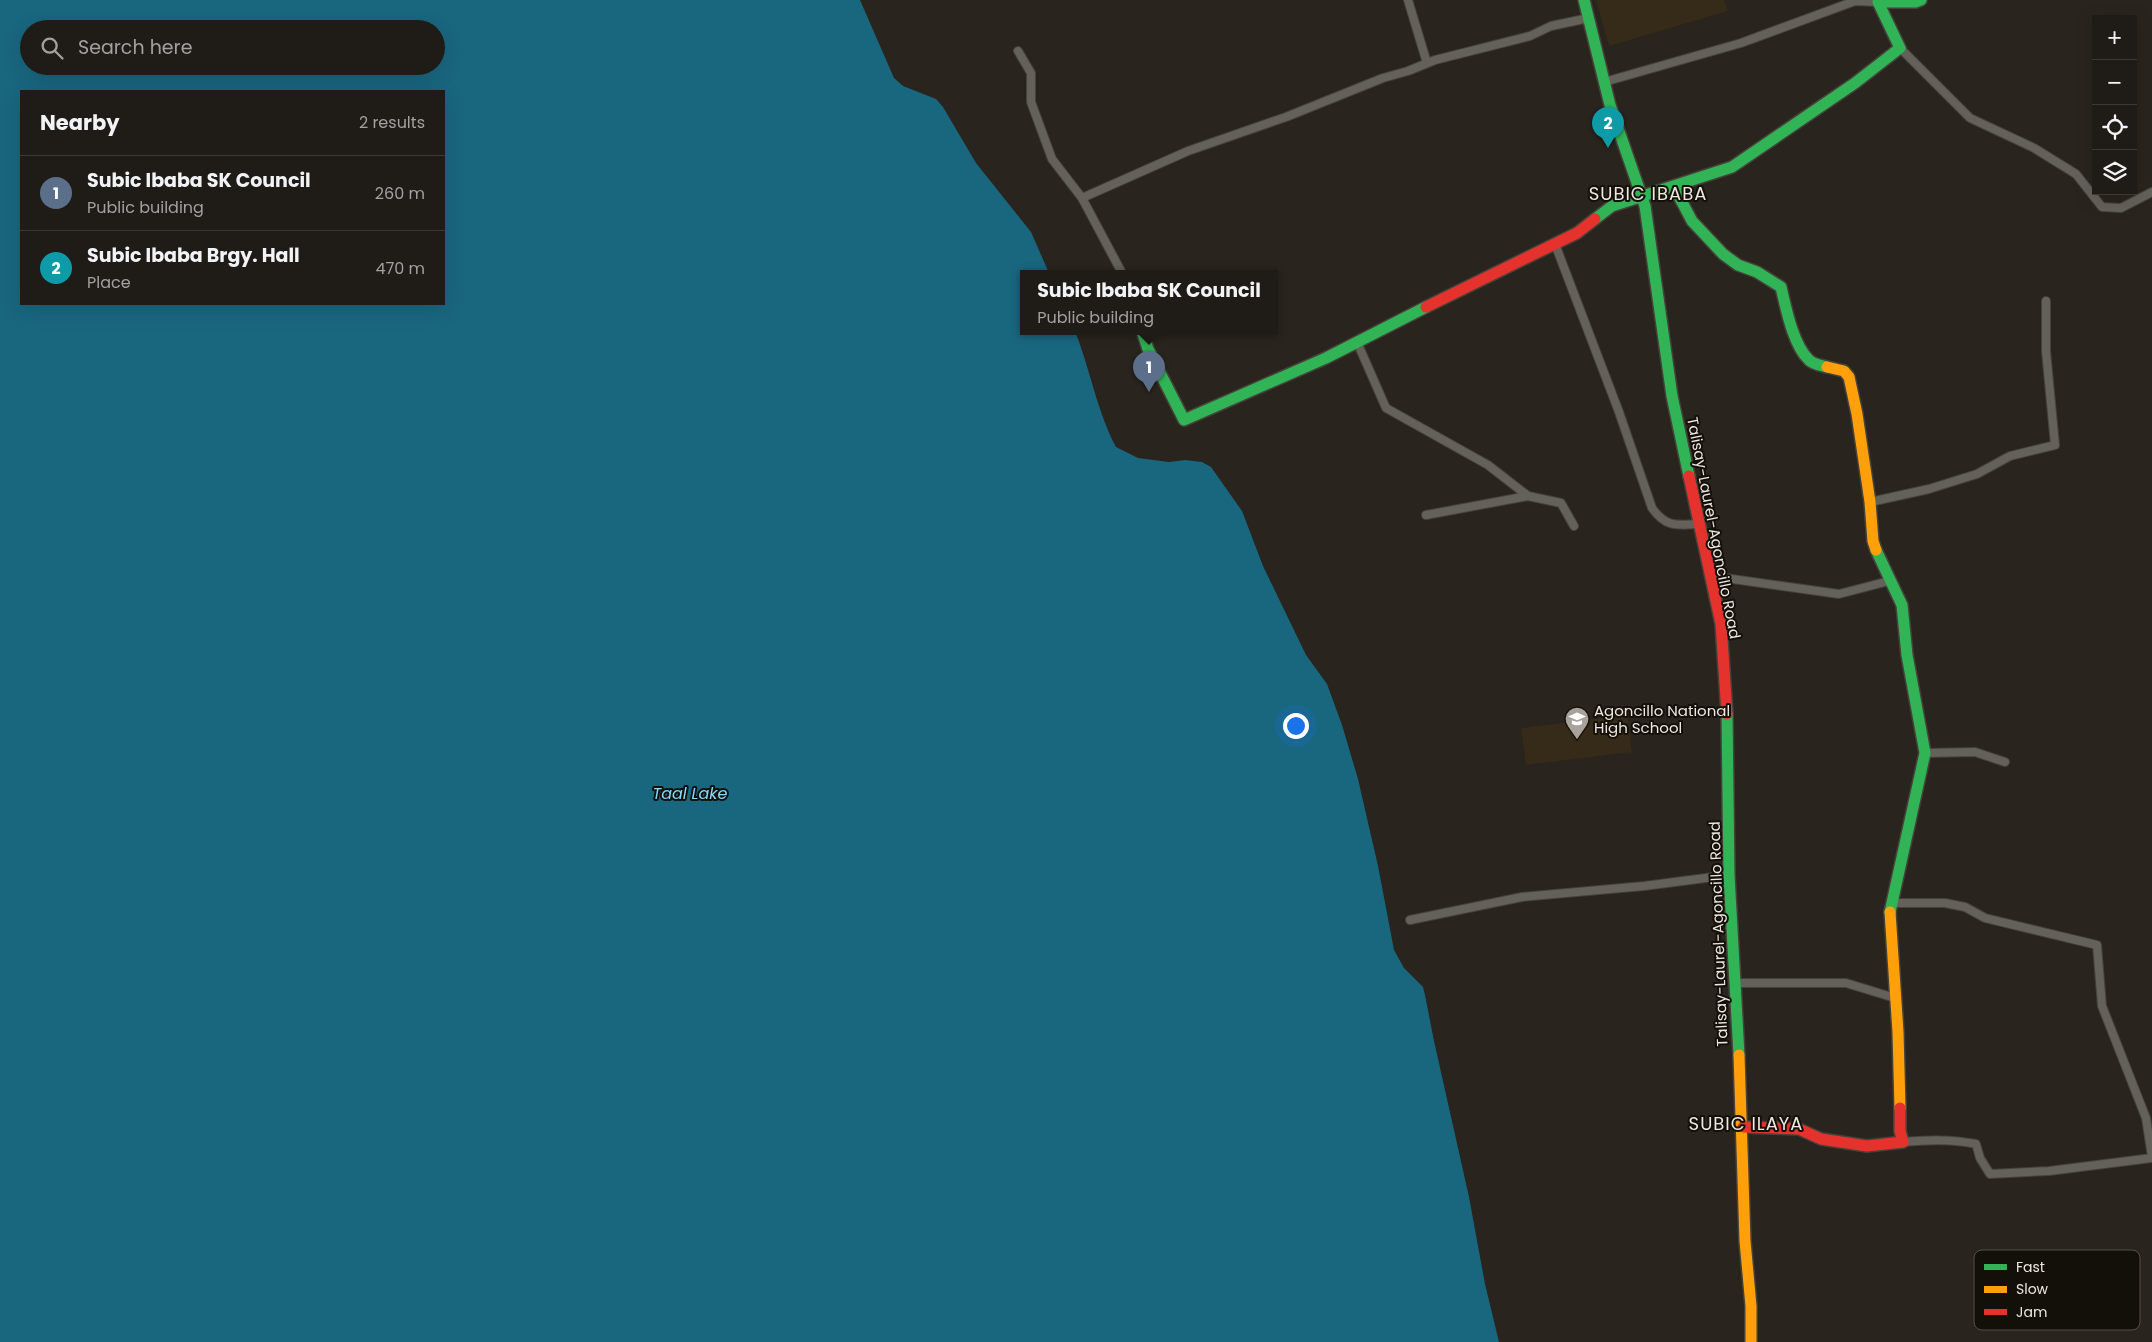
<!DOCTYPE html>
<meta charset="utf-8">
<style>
:root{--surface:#1f1b16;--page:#2c2823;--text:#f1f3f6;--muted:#a1a1a1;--line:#3c3935;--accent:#a8a39a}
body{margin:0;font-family:Poppins,sans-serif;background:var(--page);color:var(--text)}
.controls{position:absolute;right:15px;top:15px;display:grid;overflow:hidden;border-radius:0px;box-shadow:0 5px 20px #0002}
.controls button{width:45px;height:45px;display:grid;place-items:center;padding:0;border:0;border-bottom:1px solid var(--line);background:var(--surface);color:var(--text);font:25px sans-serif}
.you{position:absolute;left:1295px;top:725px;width:18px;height:18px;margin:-12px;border:4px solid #fff;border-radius:50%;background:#1a73e8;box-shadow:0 0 0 8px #1a73e833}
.badge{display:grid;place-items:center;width:32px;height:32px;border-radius:50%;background:var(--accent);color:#fff;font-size:16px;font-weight:700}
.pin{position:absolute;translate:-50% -41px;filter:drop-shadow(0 1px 2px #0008)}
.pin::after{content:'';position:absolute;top:26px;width:18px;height:15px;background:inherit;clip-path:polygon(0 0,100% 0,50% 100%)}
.popup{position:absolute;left:1020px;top:270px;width:258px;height:65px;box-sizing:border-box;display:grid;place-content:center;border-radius:0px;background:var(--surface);filter:drop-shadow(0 1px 4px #0005);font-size:16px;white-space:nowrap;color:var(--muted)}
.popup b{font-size:19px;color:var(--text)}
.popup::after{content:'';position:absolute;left:50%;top:100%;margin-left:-10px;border:10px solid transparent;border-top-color:var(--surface)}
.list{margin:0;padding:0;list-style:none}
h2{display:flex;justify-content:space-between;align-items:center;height:65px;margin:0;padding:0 20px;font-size:21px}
h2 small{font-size:16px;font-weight:400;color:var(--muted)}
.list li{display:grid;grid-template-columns:32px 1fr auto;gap:15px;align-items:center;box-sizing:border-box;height:75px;padding:0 20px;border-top:1px solid var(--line)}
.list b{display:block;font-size:19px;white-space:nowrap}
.list p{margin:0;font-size:16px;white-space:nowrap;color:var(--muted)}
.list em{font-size:16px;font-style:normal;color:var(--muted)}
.icon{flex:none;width:28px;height:28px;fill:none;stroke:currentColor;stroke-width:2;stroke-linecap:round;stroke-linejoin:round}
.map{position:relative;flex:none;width:2152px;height:1342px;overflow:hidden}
.search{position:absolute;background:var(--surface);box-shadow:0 5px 20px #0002;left:20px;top:20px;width:425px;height:55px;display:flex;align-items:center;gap:12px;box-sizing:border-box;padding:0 18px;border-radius:28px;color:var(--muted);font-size:19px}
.panel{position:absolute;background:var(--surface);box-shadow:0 5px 20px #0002;left:20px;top:90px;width:425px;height:215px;border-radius:0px}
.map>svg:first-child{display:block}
</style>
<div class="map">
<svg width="2152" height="1342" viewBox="0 0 2152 1342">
<rect width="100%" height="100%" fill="#29241d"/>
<!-- built -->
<path fill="#362a18" d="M1596 0H1724L1728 11 1609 46Z
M1627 715 1632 752 1526 765 1521 728Z"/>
<!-- water -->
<path fill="#19667f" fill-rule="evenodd" d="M0 0H860L894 78 903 86 936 99 943 107 976 163 1031 232 1049 273H1024V331H1075C1090 369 1097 411 1116 447L1138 458 1169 462 1185 460 1202 462 1211 467 1242 511 1263 566 1306 655 1327 684 1342 725 1358 779 1378 866 1394 950 1404 968 1423 987 1425 995 1434 1041 1469 1197 1485 1284 1499 1342H0ZM29 29H436V66H29ZM444 91V304H21V91Z"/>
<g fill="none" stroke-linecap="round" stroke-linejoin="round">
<defs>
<path id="street" d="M1408 0 1427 63
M1900 48 1970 118 2034 148 2076 174 2102 207 2121 208 2152 192
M1018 51 1031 73V102L1052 159 1082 198 1122 273
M1604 82 1741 43 1855 1 1878 2
M1082 198 1188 151 1286 117 1383 78 1408 71 1435 60 1530 36 1551 26 1589 18
M1555 244 1619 412 1652 508C1666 528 1677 525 1700 524
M1357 342 1386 408 1488 465 1528 496 1561 503 1574 526
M1870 502 1929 489 1977 474 2010 456 2055 445 2046 351V301
M1426 515 1528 496
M1711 576 1839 594 1889 581
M1925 753 1975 752 2005 762
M1892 903H1945L1965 907 1985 918 2097 945 2102 1006 2146 1118 2152 1157
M1410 920 1522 897 1644 886 1729 875
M1735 983H1846L1895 998
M1903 1142C1928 1140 1951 1139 1976 1144L1980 1158 1990 1174 2049 1171 2152 1158"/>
<path id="fast" d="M1584 0 1610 105 1645 206 1672 396 1689 476
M1674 187 1692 221 1723 254 1738 265 1757 272 1781 287C1786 308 1793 345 1809 360 1814 365 1821 365 1827 367
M1595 219 1612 206 1732 167 1855 83 1900 48 1878 2H1916L1921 0
M1142 331 1148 349 1184 420 1326 358 1426 307
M1876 550 1902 605 1907 655 1925 753 1890 912
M1727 714 1729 875 1739 1055"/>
<path id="slow" d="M1827 367 1844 371 1849 377 1857 414 1870 502 1873 541 1876 550
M1890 912 1898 1032 1900 1108
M1739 1055 1745 1241 1751 1306V1342"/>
<path id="jam" d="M1426 307 1577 233 1595 219
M1689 476 1721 624 1727 714
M1743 1127 1799 1129 1821 1139 1867 1146 1903 1142 1900 1131V1108"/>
</defs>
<!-- street casing -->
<use href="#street" stroke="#45413b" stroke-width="10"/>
<!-- fast casing -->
<use href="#fast" stroke="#45413b" stroke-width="14"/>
<!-- slow casing -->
<use href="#slow" stroke="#45413b" stroke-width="14"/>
<!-- jam casing -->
<use href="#jam" stroke="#45413b" stroke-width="14"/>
<!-- street -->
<use href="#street" stroke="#64605a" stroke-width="8"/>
<!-- fast -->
<use href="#fast" stroke="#30b455" stroke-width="11"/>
<!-- slow -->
<use href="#slow" stroke="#ff9f0a" stroke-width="11"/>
<!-- jam -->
<use href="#jam" stroke="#e5322d" stroke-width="11"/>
</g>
<!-- icons -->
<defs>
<symbol id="school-pin" viewBox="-11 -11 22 30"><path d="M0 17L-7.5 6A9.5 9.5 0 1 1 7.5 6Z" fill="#a8a39a" stroke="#130f09"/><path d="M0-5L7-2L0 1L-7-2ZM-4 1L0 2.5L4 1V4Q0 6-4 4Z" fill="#fff"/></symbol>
</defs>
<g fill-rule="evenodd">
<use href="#school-pin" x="1563" y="705" width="28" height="38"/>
</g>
<g text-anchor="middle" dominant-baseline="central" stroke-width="4" stroke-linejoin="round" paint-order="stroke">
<!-- street labels -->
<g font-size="15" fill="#ede7de" stroke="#130f09">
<text transform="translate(1714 528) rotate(79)">Talisay-Laurel-Agoncillo Road</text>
<text transform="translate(1718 934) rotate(-92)">Talisay-Laurel-Agoncillo Road</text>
</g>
<!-- poi labels -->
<g font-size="15" fill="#ede7de" stroke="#130f09" text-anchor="start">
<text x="1594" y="710">Agoncillo National<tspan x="1594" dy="17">High School</tspan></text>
</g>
<!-- water labels -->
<g font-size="16" font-style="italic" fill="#87dafd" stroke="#130f09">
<text x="690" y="793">Taal Lake</text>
</g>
<!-- quarter labels -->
<g font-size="18" letter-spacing="1" fill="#ede7de" stroke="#130f09">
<text x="1648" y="193">SUBIC IBABA</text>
<text x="1746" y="1123">SUBIC ILAYA</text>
</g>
</g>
<!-- legend -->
<rect x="1974" y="1250" width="166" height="80" rx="8" fill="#130f09" stroke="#545049" stroke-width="1"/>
<rect x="1984" y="1264" width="23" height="6" fill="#30b455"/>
<rect x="1984" y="1286" width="23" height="7" fill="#ff9f0a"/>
<rect x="1984" y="1309" width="23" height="6" fill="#e5322d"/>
<g font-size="14" fill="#ede7de">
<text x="2016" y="1272">Fast</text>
<text x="2016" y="1294">Slow</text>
<text x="2016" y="1317">Jam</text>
</g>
</svg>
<div class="controls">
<button>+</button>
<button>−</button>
<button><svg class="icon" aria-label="locate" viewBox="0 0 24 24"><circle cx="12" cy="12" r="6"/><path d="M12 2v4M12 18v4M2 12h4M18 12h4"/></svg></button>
<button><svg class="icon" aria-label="layers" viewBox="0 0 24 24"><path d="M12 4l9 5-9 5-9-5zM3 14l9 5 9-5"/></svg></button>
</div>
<div class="you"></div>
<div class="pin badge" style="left:1149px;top:392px;background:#5c6f8a">1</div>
<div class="popup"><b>Subic Ibaba SK Council</b>Public building</div>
<div class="pin badge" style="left:1608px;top:148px;background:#0f9aa8">2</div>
<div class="search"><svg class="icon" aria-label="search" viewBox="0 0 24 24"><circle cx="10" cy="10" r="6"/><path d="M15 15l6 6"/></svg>Search here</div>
<section class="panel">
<h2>Nearby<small>2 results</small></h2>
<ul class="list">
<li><span class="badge" style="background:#5c6f8a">1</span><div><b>Subic Ibaba SK Council</b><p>Public building</p></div><em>260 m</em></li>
<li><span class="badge" style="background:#0f9aa8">2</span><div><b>Subic Ibaba Brgy. Hall</b><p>Place</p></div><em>470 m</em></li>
</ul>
</section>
</div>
